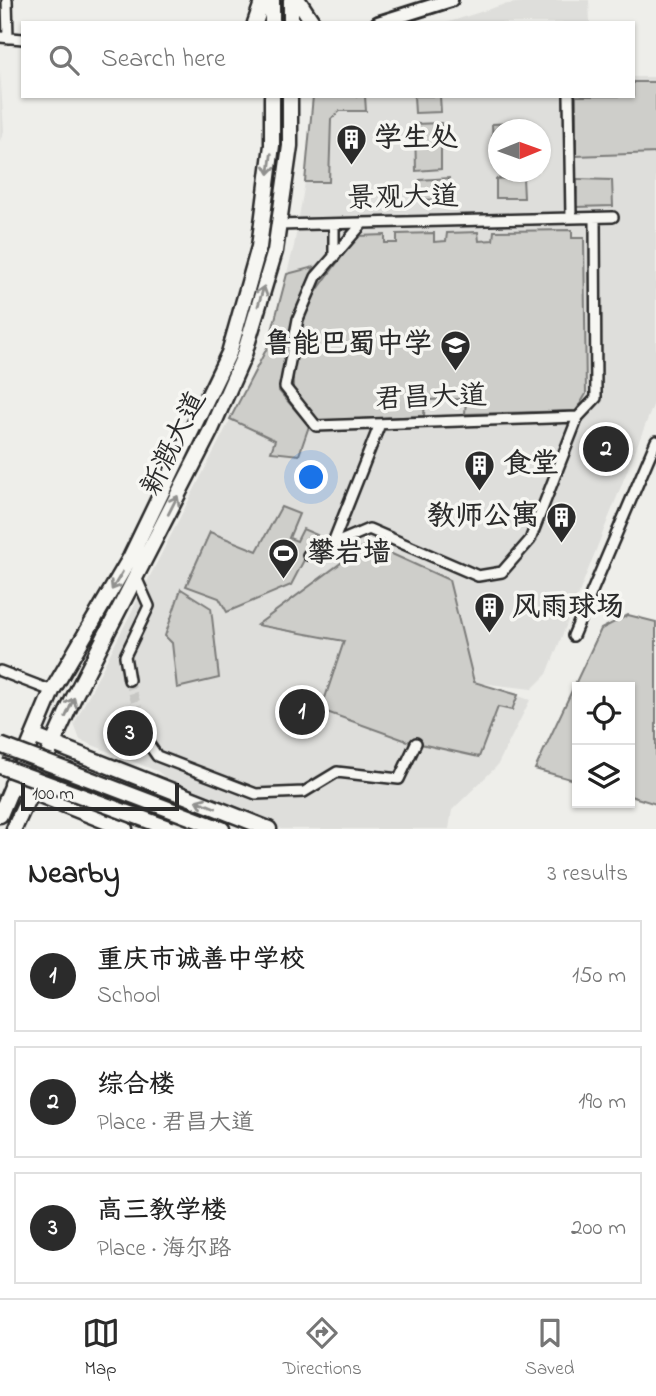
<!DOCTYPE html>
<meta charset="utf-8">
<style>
:root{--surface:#fff;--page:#f6f6f6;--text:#222;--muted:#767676;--line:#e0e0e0;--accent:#2b2b2b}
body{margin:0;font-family:"Indie Flower","LXGW WenKai TC",sans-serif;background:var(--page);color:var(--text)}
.controls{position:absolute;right:21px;bottom:21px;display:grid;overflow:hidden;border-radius:0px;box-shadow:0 2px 5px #0004}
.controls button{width:63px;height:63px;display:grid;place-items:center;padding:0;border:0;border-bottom:2px solid var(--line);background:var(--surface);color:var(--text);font:35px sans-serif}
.compass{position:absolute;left:488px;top:119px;width:63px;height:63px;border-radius:50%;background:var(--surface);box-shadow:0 2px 5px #0004;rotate:89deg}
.scale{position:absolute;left:21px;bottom:18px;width:158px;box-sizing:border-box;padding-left:7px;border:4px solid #2b2b2b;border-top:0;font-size:19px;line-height:24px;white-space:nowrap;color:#2b2b2b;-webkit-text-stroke:5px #f6f6f2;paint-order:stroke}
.you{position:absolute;left:312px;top:478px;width:24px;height:24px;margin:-18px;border:5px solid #fff;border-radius:50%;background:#1a73e8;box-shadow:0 0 0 10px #1a73e833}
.badge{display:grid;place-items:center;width:46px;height:46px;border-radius:50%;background:var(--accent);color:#fff;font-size:23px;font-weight:700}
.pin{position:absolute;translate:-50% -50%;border:4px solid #fff;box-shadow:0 2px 7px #0006}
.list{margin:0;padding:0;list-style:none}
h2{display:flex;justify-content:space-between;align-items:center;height:91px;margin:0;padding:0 28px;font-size:30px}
h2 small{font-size:23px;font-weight:400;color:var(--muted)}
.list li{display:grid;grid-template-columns:46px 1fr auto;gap:21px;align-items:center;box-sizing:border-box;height:112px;margin:0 14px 14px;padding:0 14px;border:2px solid var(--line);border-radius:0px}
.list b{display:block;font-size:26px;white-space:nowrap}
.list p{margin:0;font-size:23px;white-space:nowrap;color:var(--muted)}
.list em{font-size:23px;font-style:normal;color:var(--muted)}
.icon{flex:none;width:38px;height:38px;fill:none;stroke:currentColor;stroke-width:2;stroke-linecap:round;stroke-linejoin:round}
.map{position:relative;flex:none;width:656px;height:829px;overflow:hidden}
.search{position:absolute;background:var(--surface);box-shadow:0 2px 5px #0004;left:21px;right:21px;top:21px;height:77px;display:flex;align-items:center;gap:18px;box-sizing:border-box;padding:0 24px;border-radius:0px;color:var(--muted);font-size:26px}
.sheet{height:469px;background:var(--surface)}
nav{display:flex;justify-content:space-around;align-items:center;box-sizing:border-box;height:98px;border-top:2px solid var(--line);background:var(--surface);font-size:19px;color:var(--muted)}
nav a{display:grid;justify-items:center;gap:4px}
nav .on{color:var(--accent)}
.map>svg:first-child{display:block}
</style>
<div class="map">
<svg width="656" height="829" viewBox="0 0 656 829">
<rect width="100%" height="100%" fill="#eeeeea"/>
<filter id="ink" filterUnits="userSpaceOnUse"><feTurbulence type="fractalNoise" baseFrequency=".0143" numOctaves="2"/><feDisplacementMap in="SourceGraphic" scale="14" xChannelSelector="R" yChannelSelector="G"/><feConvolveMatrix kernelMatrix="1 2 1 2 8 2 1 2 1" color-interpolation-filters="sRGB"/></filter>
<g filter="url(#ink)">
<!-- built -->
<path fill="#dededb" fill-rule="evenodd" d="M535 0H589L590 23H446L502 5Z
M0 70 4 131 0 141Z
M633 77H656V398L547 674 532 689 480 683 530 700 497 766 452 810 449 829H281L178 788 157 771 80 740 74 724 268 346 294 246 309 159 313 96H633ZM498 130H540V172H498ZM449 580 474 682 345 641Z"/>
<!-- green -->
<path fill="#cececa" stroke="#7c7c7a" stroke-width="2" d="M633 82H656V153L576 156V96H633Z
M313 96H365L366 111H340L331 119 329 182H305Z
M414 96H440L441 112 415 113Z
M441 123V169L416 171 415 124Z
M516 123 517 129 498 130V167H494L492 124Z
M523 177 524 198H496V179Z
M449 178V199L419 200 420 180Z
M577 179 612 180 613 206 576 207Z
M572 230V238H584L586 394 576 411 465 414 466 399 425 400 424 416 317 421 293 388C291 312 316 293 357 236L385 235V243H397V234L434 233V242L446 241 447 233 478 232 479 241 493 240 494 231Z
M314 267 293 319 279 391 309 426 299 455 271 452 275 440 230 419 268 346 287 274Z
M281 507 299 514 289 538 297 541 303 529 317 535 291 585 227 612 219 598 186 586 210 532 257 551Z
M368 543 449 580 474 682 518 695 512 710 498 707 479 757 407 741 321 710 344 641 257 625Z
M181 589 211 608 219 678 177 688 172 643 165 636Z
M628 615 656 622V804L630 796V687H577V781L535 769 601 629Z"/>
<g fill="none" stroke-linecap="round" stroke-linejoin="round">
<!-- street-tunnel -->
<path stroke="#c7c7c4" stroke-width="9" stroke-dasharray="9 4.5" stroke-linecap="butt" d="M129 680 148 743"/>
<defs>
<path id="street" d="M7 0 8 38
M0 37 23 39
M569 96 571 218
M363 223 316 277 298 319 285 387 316 426 578 417 596 398 595 218
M278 225 613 217
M334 257V224
M332 545 380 424
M308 555 369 529 478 576 502 572 530 540 578 417
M573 636 656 441
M0 671 52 691
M129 680 125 656 149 606 136 577
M148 743 157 756 256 794 304 792 337 772 399 779 416 743"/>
<path id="secondary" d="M378 23 451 0"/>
<path id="primary" d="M272 0V23
M291 0V23
M298 0 313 23
M255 23 263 0
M33 736 269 829
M12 784 125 829
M0 815 52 691 130 558 229 353 259 247 272 145V96
M208 824 222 829
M14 829 74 697 210 432 243 358 275 251 290 146V96"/>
</defs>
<!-- street casing -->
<use href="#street" stroke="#2b2b2b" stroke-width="14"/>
<!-- secondary casing -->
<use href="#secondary" stroke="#2b2b2b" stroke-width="18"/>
<!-- primary casing -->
<use href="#primary" stroke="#2b2b2b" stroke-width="19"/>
<!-- street -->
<use href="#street" stroke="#f6f6f2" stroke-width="9"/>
<!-- secondary -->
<use href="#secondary" stroke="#f6f6f2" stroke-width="12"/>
<!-- primary -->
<use href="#primary" stroke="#f6f6f2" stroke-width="14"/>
<defs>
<path id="primary-bridge" d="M0 745 208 824
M0 766 171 829"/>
</defs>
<!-- primary-bridge casing -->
<use href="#primary-bridge" stroke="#2b2b2b" stroke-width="19" stroke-linecap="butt"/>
<!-- primary-bridge -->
<use href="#primary-bridge" stroke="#f6f6f2" stroke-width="14"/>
</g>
<!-- one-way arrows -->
<defs><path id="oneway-shaft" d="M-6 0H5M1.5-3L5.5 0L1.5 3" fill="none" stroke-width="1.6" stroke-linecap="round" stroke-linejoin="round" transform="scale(1.75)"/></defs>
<g stroke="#90908e">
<use href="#oneway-shaft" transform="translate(270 164) rotate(97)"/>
<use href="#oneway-shaft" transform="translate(261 296) rotate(-73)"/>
<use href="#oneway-shaft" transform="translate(173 505) rotate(-63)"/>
<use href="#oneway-shaft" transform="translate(117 581) rotate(121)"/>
<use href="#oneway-shaft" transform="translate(70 707) rotate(-66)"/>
<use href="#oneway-shaft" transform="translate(206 804) rotate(-158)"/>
</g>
</g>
<!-- icons -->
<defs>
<symbol id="building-pin" viewBox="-11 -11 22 30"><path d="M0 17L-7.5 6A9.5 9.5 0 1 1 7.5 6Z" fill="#2b2b2b" stroke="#f6f6f2"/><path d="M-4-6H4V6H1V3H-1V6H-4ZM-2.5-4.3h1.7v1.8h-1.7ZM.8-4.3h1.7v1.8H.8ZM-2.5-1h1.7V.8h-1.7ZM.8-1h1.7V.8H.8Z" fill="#fff"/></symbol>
<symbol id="school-pin" viewBox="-11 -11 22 30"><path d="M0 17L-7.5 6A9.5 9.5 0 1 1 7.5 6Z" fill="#2b2b2b" stroke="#f6f6f2"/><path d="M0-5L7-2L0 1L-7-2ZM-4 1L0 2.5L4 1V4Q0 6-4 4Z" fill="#fff"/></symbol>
<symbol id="stadium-pin" viewBox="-11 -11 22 30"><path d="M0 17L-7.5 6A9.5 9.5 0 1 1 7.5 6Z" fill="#2b2b2b" stroke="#f6f6f2"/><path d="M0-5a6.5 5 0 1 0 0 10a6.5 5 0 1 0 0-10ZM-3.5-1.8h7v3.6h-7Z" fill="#fff"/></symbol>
</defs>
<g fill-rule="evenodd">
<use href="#building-pin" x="334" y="122" width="35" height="47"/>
<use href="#school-pin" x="438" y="328" width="35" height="47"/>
<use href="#building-pin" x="462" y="448" width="35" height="47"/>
<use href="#building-pin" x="544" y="500" width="35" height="47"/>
<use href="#stadium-pin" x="266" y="536" width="35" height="47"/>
<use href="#building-pin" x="472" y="590" width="35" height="47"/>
</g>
<g text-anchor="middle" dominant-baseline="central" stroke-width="7" stroke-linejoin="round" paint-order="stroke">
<!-- poi labels -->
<g font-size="28" font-weight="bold" fill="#2b2b2b" stroke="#f6f6f2" text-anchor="start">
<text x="374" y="139">学生处</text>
<text x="432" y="345" text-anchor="end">鲁能巴蜀中学</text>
<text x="503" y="465">食堂</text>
<text x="539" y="517" text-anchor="end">教师公寓</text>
<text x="307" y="554">攀岩墙</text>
<text x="512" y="608">风雨球场</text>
</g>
<!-- street labels -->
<g font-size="28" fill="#2b2b2b" stroke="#f6f6f2">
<text transform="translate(403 199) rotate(-1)">景观大道</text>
<text transform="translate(431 399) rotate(-2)">君昌大道</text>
<text transform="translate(175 444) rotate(-64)">新溉大道</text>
</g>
</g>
</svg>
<div class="controls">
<button><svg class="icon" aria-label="locate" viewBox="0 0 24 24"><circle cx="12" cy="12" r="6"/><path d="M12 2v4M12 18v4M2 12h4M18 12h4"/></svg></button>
<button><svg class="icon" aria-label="layers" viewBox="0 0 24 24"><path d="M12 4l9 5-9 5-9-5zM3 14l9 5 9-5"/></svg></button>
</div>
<svg class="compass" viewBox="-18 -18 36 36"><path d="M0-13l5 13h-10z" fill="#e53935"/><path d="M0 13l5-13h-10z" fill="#767676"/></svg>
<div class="scale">100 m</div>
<div class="you"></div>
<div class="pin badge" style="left:302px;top:712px">1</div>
<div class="pin badge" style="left:606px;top:449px">2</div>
<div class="pin badge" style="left:130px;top:733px">3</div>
<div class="search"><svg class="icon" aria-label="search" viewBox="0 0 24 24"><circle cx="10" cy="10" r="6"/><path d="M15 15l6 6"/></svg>Search here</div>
</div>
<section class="sheet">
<h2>Nearby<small>3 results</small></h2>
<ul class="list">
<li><span class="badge">1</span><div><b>重庆市诚善中学校</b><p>School</p></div><em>150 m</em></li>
<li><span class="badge">2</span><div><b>综合楼</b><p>Place · 君昌大道</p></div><em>190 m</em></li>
<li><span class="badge">3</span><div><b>高三教学楼</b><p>Place · 海尔路</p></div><em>200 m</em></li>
</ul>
</section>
<nav>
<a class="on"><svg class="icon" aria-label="map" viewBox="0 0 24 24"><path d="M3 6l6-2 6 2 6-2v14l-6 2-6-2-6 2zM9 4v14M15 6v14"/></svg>Map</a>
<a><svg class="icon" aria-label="directions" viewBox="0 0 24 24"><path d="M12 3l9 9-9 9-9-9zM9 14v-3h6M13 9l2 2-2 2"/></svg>Directions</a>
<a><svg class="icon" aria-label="saved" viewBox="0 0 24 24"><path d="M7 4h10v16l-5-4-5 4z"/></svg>Saved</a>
</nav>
